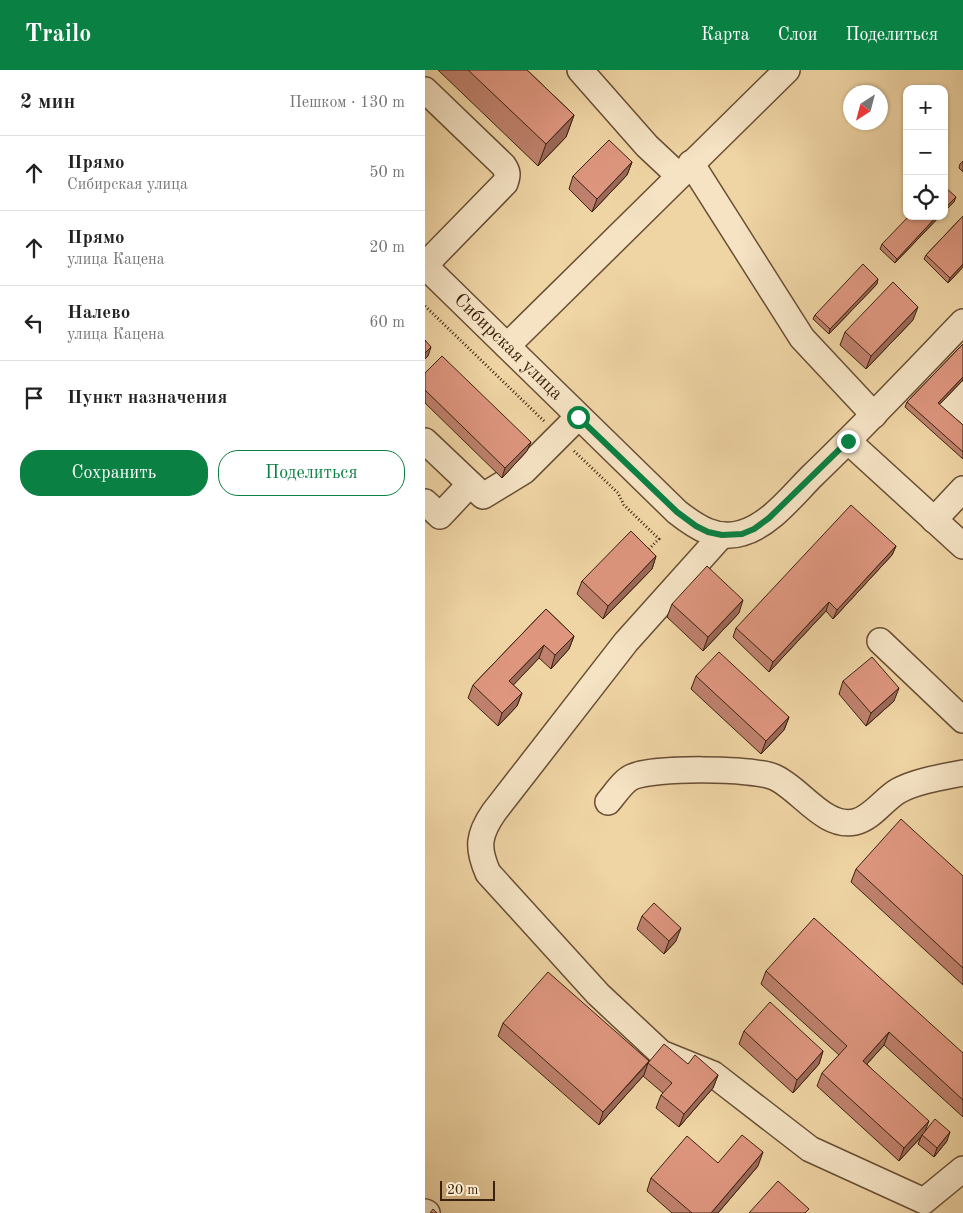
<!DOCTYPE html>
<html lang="ru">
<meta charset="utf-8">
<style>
:root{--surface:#fff;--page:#f6f6f6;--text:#222;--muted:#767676;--line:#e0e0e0;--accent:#0b8043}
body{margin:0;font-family:"Old Standard TT",serif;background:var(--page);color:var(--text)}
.controls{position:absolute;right:15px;top:15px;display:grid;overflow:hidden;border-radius:10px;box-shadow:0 1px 4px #0004}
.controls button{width:45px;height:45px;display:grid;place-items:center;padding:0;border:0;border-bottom:1px solid var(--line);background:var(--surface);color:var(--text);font:25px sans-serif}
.compass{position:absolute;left:418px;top:15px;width:45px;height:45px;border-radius:50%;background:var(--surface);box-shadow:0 1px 4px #0004;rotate:216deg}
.scale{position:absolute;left:15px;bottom:12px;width:55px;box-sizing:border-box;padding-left:5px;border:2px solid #3b220e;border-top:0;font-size:14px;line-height:18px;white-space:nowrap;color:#3b220e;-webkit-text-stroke:4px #f5e3c4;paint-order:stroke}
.stop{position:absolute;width:15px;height:15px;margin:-11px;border:4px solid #0b8043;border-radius:50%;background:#fff}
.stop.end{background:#0b8043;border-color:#fff;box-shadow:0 1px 5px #0008}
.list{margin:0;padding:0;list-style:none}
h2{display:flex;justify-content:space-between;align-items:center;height:65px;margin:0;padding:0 20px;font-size:21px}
h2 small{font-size:16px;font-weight:400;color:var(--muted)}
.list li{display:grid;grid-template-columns:32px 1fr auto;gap:15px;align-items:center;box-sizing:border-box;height:75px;padding:0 20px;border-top:1px solid var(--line)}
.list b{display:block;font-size:19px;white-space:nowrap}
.list p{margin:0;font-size:16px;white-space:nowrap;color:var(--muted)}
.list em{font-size:16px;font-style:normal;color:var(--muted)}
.actions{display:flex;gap:10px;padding:15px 20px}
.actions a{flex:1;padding:11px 0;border:1px solid var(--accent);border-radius:20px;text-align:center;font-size:18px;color:var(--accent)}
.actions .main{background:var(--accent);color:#fff}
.icon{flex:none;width:28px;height:28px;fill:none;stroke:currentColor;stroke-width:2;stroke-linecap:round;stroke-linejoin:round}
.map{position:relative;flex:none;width:538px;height:1143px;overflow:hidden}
header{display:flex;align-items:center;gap:30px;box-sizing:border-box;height:70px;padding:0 25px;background:var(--accent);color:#fff}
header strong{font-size:24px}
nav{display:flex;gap:28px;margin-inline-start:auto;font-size:18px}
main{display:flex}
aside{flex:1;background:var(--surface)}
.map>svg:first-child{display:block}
</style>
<header>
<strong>Trailo</strong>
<nav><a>Карта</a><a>Слои</a><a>Поделиться</a></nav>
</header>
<main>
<aside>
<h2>2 мин<small>Пешком · 130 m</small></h2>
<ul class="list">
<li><svg class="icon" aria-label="ahead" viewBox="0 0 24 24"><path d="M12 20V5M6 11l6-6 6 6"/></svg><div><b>Прямо</b><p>Сибирская улица</p></div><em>50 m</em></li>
<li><svg class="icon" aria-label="ahead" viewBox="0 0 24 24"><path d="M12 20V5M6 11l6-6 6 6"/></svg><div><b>Прямо</b><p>улица Кацена</p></div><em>20 m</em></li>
<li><svg class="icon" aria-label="left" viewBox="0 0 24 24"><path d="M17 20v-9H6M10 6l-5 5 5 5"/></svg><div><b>Налево</b><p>улица Кацена</p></div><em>60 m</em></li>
<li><svg class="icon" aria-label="arrive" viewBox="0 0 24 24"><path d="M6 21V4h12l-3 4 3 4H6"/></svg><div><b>Пункт назначения</b></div></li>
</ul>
<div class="actions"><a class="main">Сохранить</a><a>Поделиться</a></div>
</aside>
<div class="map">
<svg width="538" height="1143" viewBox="0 0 538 1143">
<rect width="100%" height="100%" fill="#efd4a4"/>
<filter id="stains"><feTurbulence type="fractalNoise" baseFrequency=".004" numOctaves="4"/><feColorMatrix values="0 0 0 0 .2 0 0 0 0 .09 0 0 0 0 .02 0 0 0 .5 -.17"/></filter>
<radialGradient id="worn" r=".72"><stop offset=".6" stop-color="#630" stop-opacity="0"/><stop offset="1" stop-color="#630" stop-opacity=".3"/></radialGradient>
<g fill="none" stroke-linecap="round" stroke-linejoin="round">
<defs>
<g id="minor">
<path d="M155 0 222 76 254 106"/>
<path d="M0 20 78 95C83 102 83 105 80 113L0 195"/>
<path d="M266 93 377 268 449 345"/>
<path id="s1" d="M0 196 252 442C271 457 292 471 317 463 345 455 367 426 387 406 439 356 488 304 538 252"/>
<path d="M82 276 362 0"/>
<path d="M538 324 525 338 538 350"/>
<path d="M0 371 58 426 99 401 153 347"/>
<path d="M423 371 538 476"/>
<path d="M0 432 15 446 45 414"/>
<path d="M509 450 538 419"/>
<path d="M297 465 201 572 69 742C53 765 52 778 63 803L173 924 236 983 288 1004 385 1079 499 1131 538 1099"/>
<path d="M455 571 538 650"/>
<path d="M183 732C190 724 198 711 207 707 229 697 327 698 349 707 375 718 399 759 430 752 447 748 458 730 473 721 491 711 518 707 538 703"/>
<path d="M0 1142 2 1143"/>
</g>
</defs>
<!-- minor casing -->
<use href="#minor" stroke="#684e34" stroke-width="28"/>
<!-- path -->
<path stroke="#3b220e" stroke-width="3" stroke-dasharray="1 2.5" stroke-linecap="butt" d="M0 236 120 352
M149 381 193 423 199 435 234 469 222 481"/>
<!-- minor -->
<use href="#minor" stroke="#f5e3c4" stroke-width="25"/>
</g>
<!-- wall -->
<path fill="#bf816d" stroke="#3b220e" d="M13 0H102L149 45 141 67 113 96Z
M538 91V102L534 98 535 94Z
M207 92 202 105 167 142 144 119 148 106Z
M515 146 470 193 455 179 457 174Z
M538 146V197L523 213 499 189 501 185Z
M452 214 404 264 388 249 390 245Z
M488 250 441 299 415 275 420 262Z
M538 274V310L514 335 538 355V389L480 337 482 332Z
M0 303 102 381 77 408 0 333Z
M471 476 467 485 408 549 401 541 344 602 308 567 311 558Z
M231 486 227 499 178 549 152 524 157 511Z
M247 534 314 543 278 581 242 547Z
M121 539 149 566 144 579 126 599 114 588 88 615 97 623 92 636 73 656 43 628 48 615Z
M271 606 364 647 359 660 336 684 266 619Z
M418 611 469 631 441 656 414 624Z
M431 799 538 806V915L426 812Z
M217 846 251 871 239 884 212 859Z
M341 901 538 983V1047L459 975 442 994 500 1061 522 1071 509 1087 493 1074 496 1067 474 1091 392 1016 397 1003 414 985 336 914Z
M78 953 224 991 263 994 293 1005 288 1018 254 1057 231 1038 236 1025 238 1023 218 1006 219 1005 174 1055 73 966Z
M319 961 398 981 394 994 368 1023 314 974Z
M293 1093 333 1096 293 1143H247L222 1121 226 1108Z"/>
<!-- shaded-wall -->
<path fill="#9b6959" stroke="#3b220e" d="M149 45 141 67 113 96 121 74Z
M207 92 202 105 167 142 172 129Z
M531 127 529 132 519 142V139Z
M512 146H515L470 193 472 189Z
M538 194V197L523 213 525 208Z
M453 209 452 214 404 264 405 259Z
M493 237 488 250 441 299 446 286Z
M6 277 3 286 0 289V283Z
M538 307V310L511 338 513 333Z
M106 372 102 381 77 408 80 398Z
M471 476 467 485 408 549 412 540Z
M231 486 227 499 178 549 183 536Z
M318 530 314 543 278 581 283 567Z
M404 532 401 541 344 602 348 592Z
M149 566 144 579 126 599 130 585Z
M119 575 114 588 80 624 84 611Z
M474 618 469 631 441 656 446 643Z
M97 623 92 636 73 656 77 643Z
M364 647 359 660 336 684 341 671Z
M256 858 251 871 239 884 244 871Z
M464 962 459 975 433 1004 438 991Z
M398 981 394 994 368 1023 372 1010Z
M223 993 219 1005 174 1055 178 1042Z
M293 1005 288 1018 254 1057 259 1044Z
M504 1051 499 1064 497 1065 496 1067 474 1091 479 1078Z
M525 1062 522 1071 509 1087 512 1078Z
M338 1082 333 1096 293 1143H286Z"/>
<!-- building -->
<path fill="#de967f" stroke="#3b220e" d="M43 0H102L149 45 121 74Z
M184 70 207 92 172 129 148 106Z
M519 116 531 127 519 139Z
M484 146H512L472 189 457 174Z
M538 146V194L525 208 501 185Z
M438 194 453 209 405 259 390 245Z
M468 212 493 237 446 286 420 262Z
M0 270 6 277 0 283Z
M538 274V307L513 333 538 355V382L482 332Z
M17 286 106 372 80 398 0 320V303Z
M426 435 471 476 412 540 404 532 348 592 311 558Z
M206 461 231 486 183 536 157 511Z
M282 496 318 530 283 567 247 534Z
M121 539 149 566 130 585 119 575 84 611 97 623 77 643 48 615Z
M294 582 364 647 341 671 271 606Z
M447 587 474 618 446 643 418 611Z
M476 749 538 806V898L431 799Z
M229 833 256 858 244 871 217 846Z
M389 848 538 983V1030L464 962 438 991 504 1051 479 1078 397 1003 422 976 341 901Z
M123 902 224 991 178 1042 78 953Z
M345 932 398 981 372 1010 319 961Z
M239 974 263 994 270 985 293 1005 259 1044 236 1025 247 1013 223 993Z
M510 1049 525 1062 512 1078 497 1065Z
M317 1065 338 1082 286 1143H267L226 1108 262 1066 293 1093Z
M353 1111 384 1139 380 1143H324Z
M8 1139 12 1143H5Z"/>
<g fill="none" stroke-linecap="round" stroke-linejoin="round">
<!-- route -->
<path stroke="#0b8043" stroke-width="6" d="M153 347 252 442 271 456 283 462 297 465 317 464 329 459 344 448 423 371"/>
</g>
<g text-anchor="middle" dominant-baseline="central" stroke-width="5" stroke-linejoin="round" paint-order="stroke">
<!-- street labels -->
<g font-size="19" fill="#3b220e" stroke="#f5e3c4">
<text stroke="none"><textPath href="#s1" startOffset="116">Сибирская улица</textPath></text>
</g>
</g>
<rect width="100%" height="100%" filter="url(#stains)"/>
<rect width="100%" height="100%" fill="url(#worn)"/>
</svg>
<div class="controls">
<button>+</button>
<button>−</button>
<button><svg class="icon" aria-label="locate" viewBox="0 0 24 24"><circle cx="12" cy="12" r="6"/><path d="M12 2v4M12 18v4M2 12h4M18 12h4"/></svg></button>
</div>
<svg class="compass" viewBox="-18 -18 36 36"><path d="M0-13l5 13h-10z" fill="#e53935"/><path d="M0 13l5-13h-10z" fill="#767676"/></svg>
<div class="scale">20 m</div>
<div class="stop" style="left:153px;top:347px"></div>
<div class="stop end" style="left:423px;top:371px"></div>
</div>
</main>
